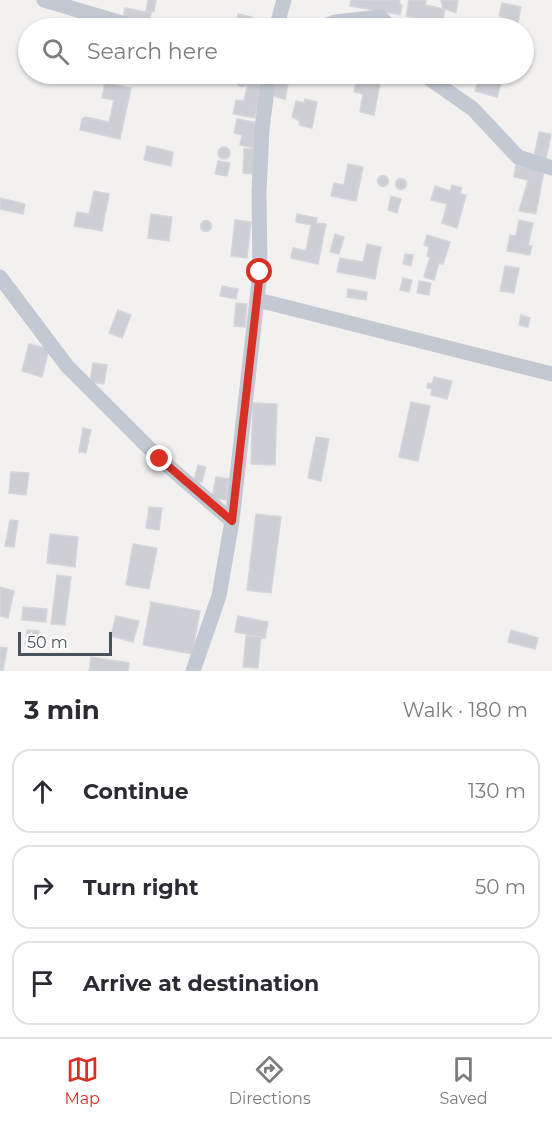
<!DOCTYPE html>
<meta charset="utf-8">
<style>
:root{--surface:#fff;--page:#f2f2f3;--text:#2b2b33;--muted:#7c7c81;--line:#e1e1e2;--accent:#d93025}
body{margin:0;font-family:Montserrat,sans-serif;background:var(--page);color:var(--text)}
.scale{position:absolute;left:18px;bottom:15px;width:94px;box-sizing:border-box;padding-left:6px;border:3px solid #49515d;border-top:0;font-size:16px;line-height:21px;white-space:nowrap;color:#49515d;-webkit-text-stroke:4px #fff;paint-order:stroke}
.stop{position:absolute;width:18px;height:18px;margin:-14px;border:4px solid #d93025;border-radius:50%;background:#fff}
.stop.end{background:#d93025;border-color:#fff;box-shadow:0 2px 6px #0008}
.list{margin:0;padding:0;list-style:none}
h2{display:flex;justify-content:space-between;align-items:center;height:78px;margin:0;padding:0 24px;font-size:26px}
h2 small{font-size:20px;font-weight:400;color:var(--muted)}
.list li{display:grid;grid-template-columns:39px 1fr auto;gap:18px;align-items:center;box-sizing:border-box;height:84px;margin:0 12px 12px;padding:0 12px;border:2px solid var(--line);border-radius:18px}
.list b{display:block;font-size:22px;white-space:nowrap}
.list em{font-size:20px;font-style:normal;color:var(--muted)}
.icon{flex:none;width:33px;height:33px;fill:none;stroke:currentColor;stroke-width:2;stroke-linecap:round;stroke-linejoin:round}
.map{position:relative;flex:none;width:552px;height:671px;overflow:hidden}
.search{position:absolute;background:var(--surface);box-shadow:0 2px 4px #0004;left:18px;right:18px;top:18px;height:66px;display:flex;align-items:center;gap:15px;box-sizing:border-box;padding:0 21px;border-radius:33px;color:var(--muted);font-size:22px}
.sheet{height:366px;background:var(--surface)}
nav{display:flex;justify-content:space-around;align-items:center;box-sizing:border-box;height:84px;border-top:2px solid var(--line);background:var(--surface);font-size:16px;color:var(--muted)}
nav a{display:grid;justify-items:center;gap:3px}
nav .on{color:var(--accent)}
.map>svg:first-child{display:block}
</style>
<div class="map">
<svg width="552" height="671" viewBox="0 0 552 671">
<rect width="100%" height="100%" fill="#f3f1f0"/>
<!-- building -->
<path fill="#cecfd5" stroke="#d5d6dc" stroke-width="1.5" d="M148 0H156L154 12 146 11Z
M351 0H400L399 4 402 5 400 15 350 6Z
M409 0H426L425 5 445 9 442 23 406 16Z
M441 0H458L456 13 443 8Z
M502 3 521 7 517 28H497L502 17 499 16Z
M125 8 151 13 149 23 123 18Z
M238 14 252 17 250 25 236 22Z
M489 74H504L497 97 475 91 479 77 487 80Z
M236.5 81a5.5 5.5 0 1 1 11 0a5.5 5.5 0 1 1-11 0Z
M357 78 380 83 374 115 360 112 363 94 354 92Z
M275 81 288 84 285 99 272 96Z
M105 83 131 88 120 139 80 130 82 119 86 117 109 122 114 100 102 98Z
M248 83 261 85 255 118 233 114 236 100 244 101Z
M305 99 317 102 312 128 299 125 300 121 292 117 296 101 304 103Z
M237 119 259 123 254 148 240 145 242 135 234 133Z
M539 132 551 134 546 159 534 157Z
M147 146 173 152 171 166 144 160Z
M218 153a6 6 0 1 1 12 0a6 6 0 1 1-12 0Z
M244 149H254L253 174 243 173Z
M218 161 230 163 227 176 215 174Z
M348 164 363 167 356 201 331 196 334 183 344 185Z
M516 165 544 171 536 214 519 211 528 180 514 177Z
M377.5 181a5.5 5.5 0 1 1 11 0a5.5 5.5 0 1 1-11 0Z
M395.5 184a5.5 5.5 0 1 1 11 0a5.5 5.5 0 1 1-11 0Z
M452 185 462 188 460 194 466 195 457 228 442 223 447 204 431 200 435 186 450 191Z
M94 191 109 194 102 231 74 226 77 212 89 214Z
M391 196 401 199 397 213 388 210Z
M0 198 25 204 23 214 0 209Z
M151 214 172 217 169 241 148 238Z
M297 214 317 218 316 223 326 224 318 264 291 258 293 248 306 251 311 225 296 222Z
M235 220 251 222 247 258 231 256Z
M519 220 533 223 528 246H532L530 255 507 251 510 235 516 236Z
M200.5 226a5.5 5.5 0 1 1 11 0a5.5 5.5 0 1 1-11 0Z
M335 234 344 237 339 254 330 252Z
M427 235 450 242 443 264 439 263 434 280 424 277 430 257 427 256 429 247 424 245Z
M367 244 381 247 375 279 337 272 340 258 363 262Z
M405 254 413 255 411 266 403 264Z
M505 266 519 268 514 293 500 291Z
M403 278 412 280 409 292 400 290Z
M419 281 431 283 429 295 417 293Z
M222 286 238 289 236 299 220 296Z
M348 289 367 292 366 300 347 297Z
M236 303 247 304 245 327 234 326Z
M118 310 131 315 122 338 109 333Z
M521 315 530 318 528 327 519 325Z
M29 344 49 349 42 377 22 371Z
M93 363 107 365 104 384 90 382Z
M434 377 452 381 447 399 431 395 432 389 427 388 428 383 432 384Z
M411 402 430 406 418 461 399 457Z
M253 403 277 404 275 465 251 464Z
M83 428 91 430 86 453 79 452Z
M316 437 329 439 321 481 308 478Z
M198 465 206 467 202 482 194 480Z
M11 472 29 473 26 495 9 493Z
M216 477 229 479 226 500 212 498Z
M149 507 162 508 159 530 146 528Z
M256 514 281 517 271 593 247 590Z
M10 520 18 521 14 547 5 546Z
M50 534 78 537 75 567 47 563Z
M133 544 157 548 149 589 126 585Z
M57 575 71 577 65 625 51 624Z
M0 587 14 591 8 618 0 616Z
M151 602 200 611 192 654 143 645Z
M23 607 47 609 46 622 22 620Z
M116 616 139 621 133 642 111 636Z
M238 616 268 622 265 638 235 632Z
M27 630 39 631 37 647 25 645Z
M511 630 538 638 535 649 508 642Z
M246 636 261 637 258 668 243 667Z
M0 647 7 648 3 671H0Z
M91 657 129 663 128 671H89Z"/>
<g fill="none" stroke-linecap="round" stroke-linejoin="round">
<!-- minor -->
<path stroke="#c2c9d2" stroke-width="15" d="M44 0 139 28
M276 28 284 0
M321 28 335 22 380 17 392 28
M423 74 473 109 518 157 552 168
M0 277 67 366 160 459 232 521
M258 300 552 374
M193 671 219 596 232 521 260 272 259 192 262 129 269 74"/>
</g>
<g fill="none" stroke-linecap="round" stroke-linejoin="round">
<!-- route -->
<path stroke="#d93025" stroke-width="8" d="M160 459 232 521 260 272"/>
</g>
</svg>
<div class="scale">50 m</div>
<div class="stop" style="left:260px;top:272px"></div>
<div class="stop end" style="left:160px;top:459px"></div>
<div class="search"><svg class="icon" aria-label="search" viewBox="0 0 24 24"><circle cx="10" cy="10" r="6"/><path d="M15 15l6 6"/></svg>Search here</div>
</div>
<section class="sheet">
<h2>3 min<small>Walk · 180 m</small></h2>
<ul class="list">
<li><svg class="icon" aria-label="ahead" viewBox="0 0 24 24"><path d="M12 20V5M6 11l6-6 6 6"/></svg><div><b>Continue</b></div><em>130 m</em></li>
<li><svg class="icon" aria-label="right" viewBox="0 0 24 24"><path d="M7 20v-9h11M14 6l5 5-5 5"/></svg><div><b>Turn right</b></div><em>50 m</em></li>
<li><svg class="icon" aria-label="arrive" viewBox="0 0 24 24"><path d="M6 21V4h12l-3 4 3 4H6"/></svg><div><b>Arrive at destination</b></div></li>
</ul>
</section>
<nav>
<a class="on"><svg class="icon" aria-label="map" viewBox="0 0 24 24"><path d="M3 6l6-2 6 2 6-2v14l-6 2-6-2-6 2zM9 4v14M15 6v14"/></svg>Map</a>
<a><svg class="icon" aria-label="directions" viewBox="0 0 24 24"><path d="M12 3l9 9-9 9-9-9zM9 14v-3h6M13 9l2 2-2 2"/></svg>Directions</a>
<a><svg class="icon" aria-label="saved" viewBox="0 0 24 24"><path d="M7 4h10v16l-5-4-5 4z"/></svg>Saved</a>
</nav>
